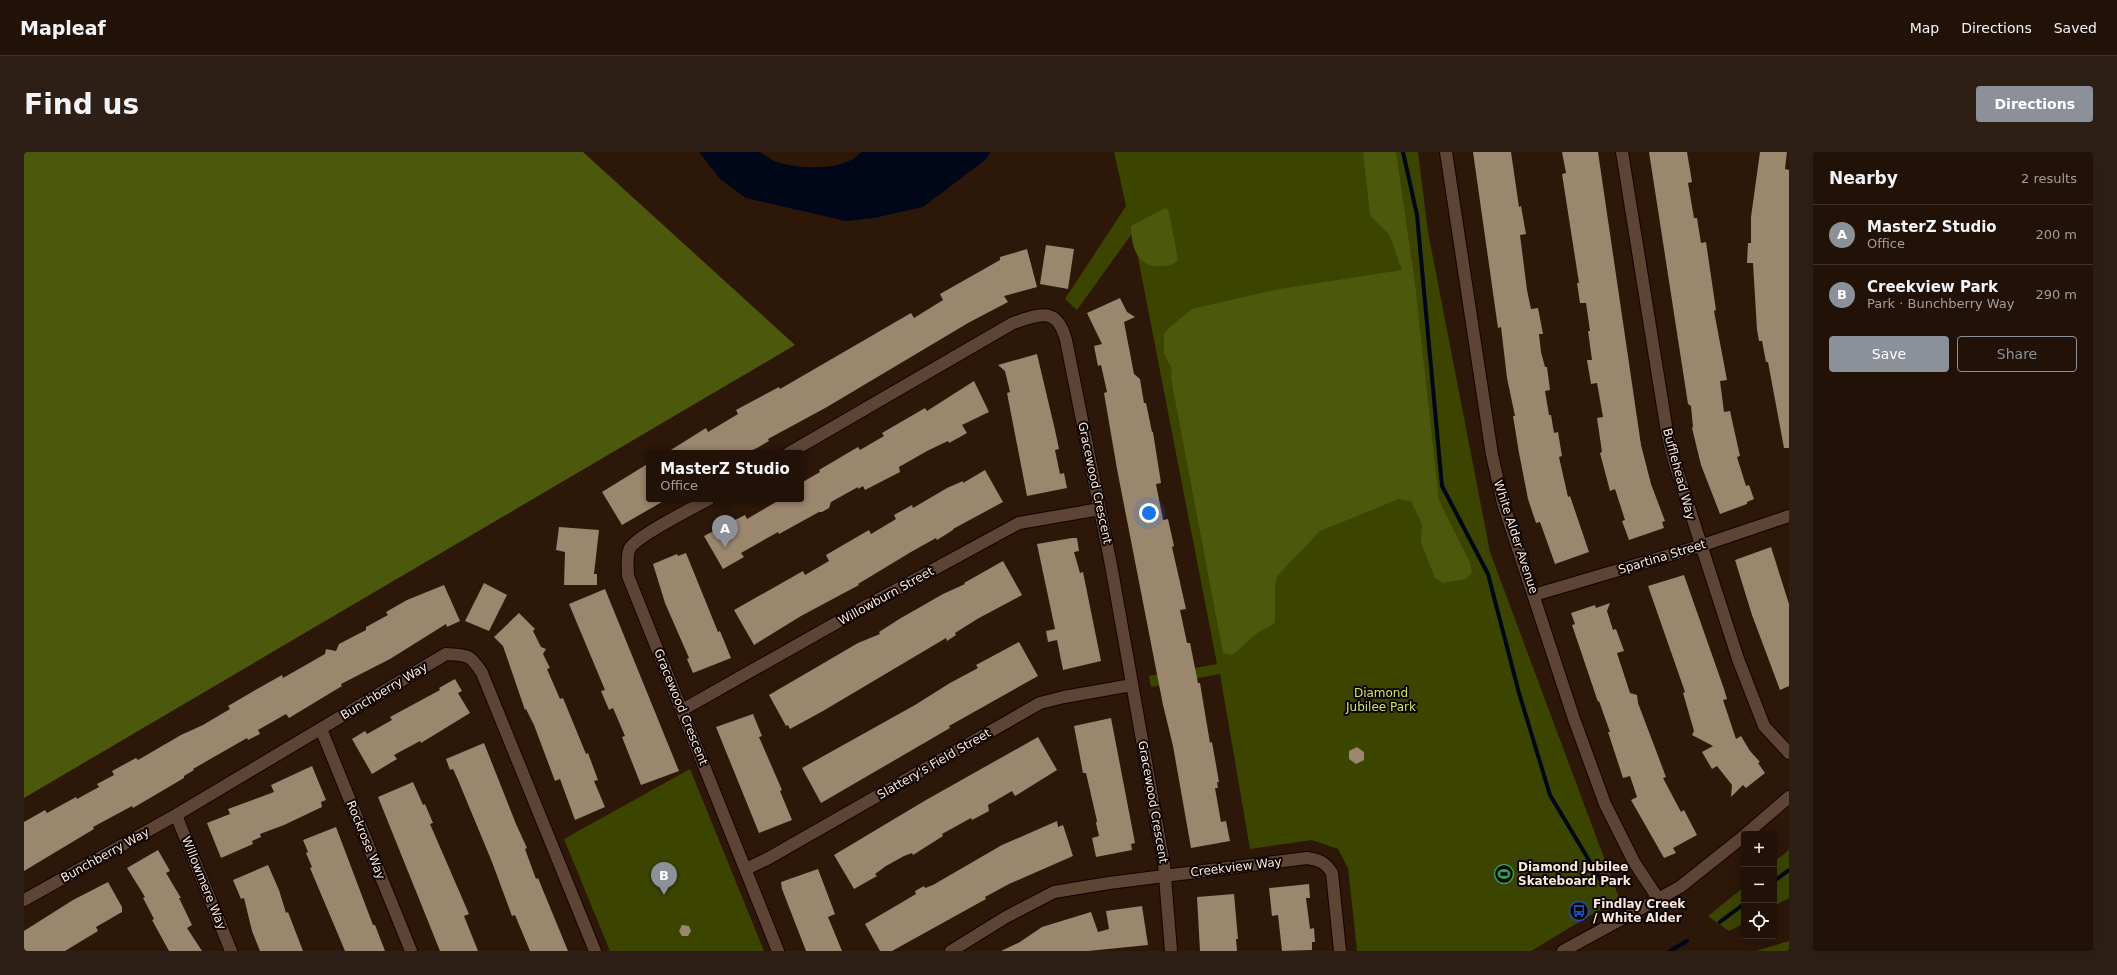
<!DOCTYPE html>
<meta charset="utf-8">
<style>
:root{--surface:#211107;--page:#2d1f15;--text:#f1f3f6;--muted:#a29d9b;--line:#3e3128;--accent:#8c9099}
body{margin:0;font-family:"DejaVu Sans",sans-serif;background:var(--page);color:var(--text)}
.controls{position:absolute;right:12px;bottom:12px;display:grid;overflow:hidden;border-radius:4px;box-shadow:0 4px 16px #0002}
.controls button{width:36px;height:36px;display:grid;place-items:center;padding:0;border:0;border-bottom:1px solid var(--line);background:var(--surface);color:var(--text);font:20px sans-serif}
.you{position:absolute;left:1125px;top:361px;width:14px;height:14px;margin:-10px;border:3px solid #fff;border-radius:50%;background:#1a73e8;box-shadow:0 0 0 6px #1a73e833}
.badge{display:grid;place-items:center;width:26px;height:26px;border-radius:50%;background:var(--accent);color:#fff;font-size:13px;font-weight:700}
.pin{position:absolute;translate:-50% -33px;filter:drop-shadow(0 1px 2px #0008)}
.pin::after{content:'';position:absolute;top:21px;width:14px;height:12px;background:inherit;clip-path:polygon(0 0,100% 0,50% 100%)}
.popup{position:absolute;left:622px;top:298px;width:158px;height:52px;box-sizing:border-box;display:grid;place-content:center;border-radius:4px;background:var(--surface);filter:drop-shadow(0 1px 3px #0005);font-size:13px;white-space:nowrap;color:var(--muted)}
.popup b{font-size:15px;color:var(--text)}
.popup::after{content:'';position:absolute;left:50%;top:100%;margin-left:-8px;border:8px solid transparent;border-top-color:var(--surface)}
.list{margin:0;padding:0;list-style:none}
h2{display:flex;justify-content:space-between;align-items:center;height:52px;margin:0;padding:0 16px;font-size:17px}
h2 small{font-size:13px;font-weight:400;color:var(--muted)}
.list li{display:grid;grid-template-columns:26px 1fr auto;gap:12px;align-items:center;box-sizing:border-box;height:60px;padding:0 16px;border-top:1px solid var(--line)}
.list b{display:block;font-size:15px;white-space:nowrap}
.list p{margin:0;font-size:13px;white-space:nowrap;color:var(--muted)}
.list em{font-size:13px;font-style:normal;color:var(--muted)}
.actions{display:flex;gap:8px;padding:12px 16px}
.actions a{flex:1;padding:9px 0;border:1px solid var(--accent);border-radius:4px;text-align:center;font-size:14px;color:var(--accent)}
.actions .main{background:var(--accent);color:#fff}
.icon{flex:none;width:22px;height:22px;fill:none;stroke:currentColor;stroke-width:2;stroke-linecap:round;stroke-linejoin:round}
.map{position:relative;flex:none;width:1765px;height:799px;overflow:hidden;border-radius:4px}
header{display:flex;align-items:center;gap:24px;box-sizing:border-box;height:56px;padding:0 20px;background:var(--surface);border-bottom:1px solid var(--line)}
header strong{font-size:19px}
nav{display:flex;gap:22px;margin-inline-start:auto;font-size:14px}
.intro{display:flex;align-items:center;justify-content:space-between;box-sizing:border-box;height:96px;padding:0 24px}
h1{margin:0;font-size:28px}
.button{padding:10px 18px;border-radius:4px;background:var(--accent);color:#fff;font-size:14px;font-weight:700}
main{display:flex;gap:24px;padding:0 24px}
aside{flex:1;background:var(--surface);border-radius:4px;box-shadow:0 4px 16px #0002}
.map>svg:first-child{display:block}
</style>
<header>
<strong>Mapleaf</strong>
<nav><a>Map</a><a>Directions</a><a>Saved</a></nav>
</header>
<div class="intro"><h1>Find us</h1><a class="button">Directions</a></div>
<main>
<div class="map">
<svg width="1765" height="799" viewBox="0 0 1765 799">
<rect width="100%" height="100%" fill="#2c1709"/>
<!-- green -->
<path fill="#3b4500" d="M1090 0H1394L1404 80 1466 400 1595 746 1507 799H1333L1324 716 1314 697 1288 688 1226 697 1196 522 1127 535 1125 524 1193 512 1109 80 1053 158 1041 147 1102 54Z
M666 617 740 799H586L540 687Z
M1765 698V746L1750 754V710Z
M1720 735V771L1705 779 1684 764Z
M1765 789V799H1732Z"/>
<!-- forest -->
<path fill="#4c590c" d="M0 0H559L771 193 0 646Z
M1339 0H1372L1391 132 1415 349 1446 411 1448 420 1442 427 1419 431 1411 426 1397 391 1398 372 1387 349 1375 347 1296 379 1254 423 1251 432V470C1246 476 1241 476 1235 480 1225 486 1218 497 1207 503L1199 501 1147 226 1148 217 1140 201V182L1146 175 1168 157 1255 137 1378 118 1365 82 1346 63Z
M1141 56 1144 58 1146 65 1154 108C1149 113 1144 114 1137 114 1113 116 1107 94 1107 74Z"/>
<!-- water -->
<path fill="#000718" d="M675 0C694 0 715 0 734 0 740 1 746 8 753 10 775 17 821 20 837 0H967L960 9 899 55 850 66 822 69 722 46 696 27Z"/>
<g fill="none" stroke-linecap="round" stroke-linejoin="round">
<!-- stream -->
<path stroke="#000718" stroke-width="4" d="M1379 0 1393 63 1418 334 1464 422 1495 541 1526 643 1578 730
M1750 729 1765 718
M1696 770 1720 752
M1646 799 1663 789"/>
</g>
<!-- building -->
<path fill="#9b866e" d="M1449 0H1487L1495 55 1497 54 1502 82 1496 83 1503 138 1507 157 1514 156 1519 182H1515L1517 200 1521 215H1523L1526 238 1521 239 1525 263H1527L1530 281 1534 280 1538 304 1535 305 1544 345 1546 344 1565 400 1531 412 1516 370 1512 371 1504 347 1495 301 1489 264H1491L1483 226 1477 175 1474 176Z
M1538 0H1574L1617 293 1627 332 1641 369 1638 370 1640 376 1605 388 1598 369 1601 368 1591 337 1586 339 1576 301 1578 300 1573 266 1579 265 1573 231 1567 232 1563 208H1568L1564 179H1566L1562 151H1556L1553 131H1555L1538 22 1542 21Z
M1625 0H1663L1668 30 1664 31 1670 66H1673L1677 91 1682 90 1692 158 1690 159 1703 228 1696 229 1700 260 1706 259 1716 304 1713 305 1722 334 1725 333 1730 347 1723 350V352L1696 362 1677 313 1668 276 1669 275 1667 254 1664 252Z
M1736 0H1763L1761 17 1765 18V296H1760L1744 210H1742L1738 189H1735L1733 178 1729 111H1723L1724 91H1727V65Z
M1022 93 1050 97 1044 137 1016 132Z
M1003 97 1013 135 980 144 984 150 944 171 803 255 744 287 745 289 733 296 722 301H642L682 276 684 280 714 262 712 258 755 235 756 237 887 161 890 166 919 148 916 142 976 108V105Z
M1096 146 1103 160 1111 165 1100 170 1110 222 1116 227 1120 251H1122L1128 280H1129L1137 331 1132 332 1139 368 1144 367 1150 394 1148 395 1162 457 1156 458 1163 491H1166L1174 531H1176L1186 591 1188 590 1195 630H1193L1194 636H1191L1197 670 1202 669 1206 689 1167 696 1149 594 1139 553 1093 317 1080 241 1083 240 1077 213 1074 214 1070 194 1078 192 1063 161Z
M1013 202 1031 278 1035 297 1031 298 1036 322 1040 321 1043 336 1003 344 983 241 986 240 981 219 974 213Z
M950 229 965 260 938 273 943 281 925 291 924 289 903 299 875 315 876 320 841 338 839 334 834 337V335L807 350 805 356 798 360H795L755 382 754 380 717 401 720 405 699 417 680 384 721 363 723 367 757 347H777V331L796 320 795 318 834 295 836 298 860 284 858 281 901 256 903 259Z
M625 311V347H643L598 373 578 340Z
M961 318 979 350 929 377V378L913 388 912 386 887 400 834 432 835 433 777 464 730 493 710 458 779 419 781 423 805 409 802 403 845 378 847 382 872 367 870 363 888 353 889 356 923 336 939 329V331Z
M535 375 575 378 570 422H573V433H540L541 400 532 398Z
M1048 386H1053L1055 399 1050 400 1056 421 1059 420 1077 509 1039 518 1033 488 1024 490 1022 479 1031 477 1013 392Z
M1747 395 1765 452V534L1756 538 1728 463 1711 408Z
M662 401 694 480 696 479 707 506 669 521 663 507 665 506 641 451 629 412 653 402 654 404Z
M979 409 998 443 955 466 931 481 932 483 923 489 922 486 799 559 766 577 764 573 762 574 745 543 834 491 856 482 855 480 877 466 919 442 941 432 940 431Z
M1660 423 1700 537 1703 547 1699 548 1712 587 1717 584 1726 599 1736 610 1734 611 1741 621 1722 636 1719 633 1707 645 1708 633 1693 614 1688 617 1678 600 1689 594 1668 583 1670 579 1659 541 1661 540 1624 434Z
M460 431 483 443 465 479 441 469Z
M420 433 436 469 423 475 422 472 366 507 317 532 318 534 265 566 262 562 234 578 236 582 224 588 223 586 169 617 170 618 160 624V626L109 656 108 654 69 675 70 677 0 719V670L21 658 23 661 52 645 53 647 75 635 73 632 90 623 88 619 112 606 114 608 157 583 179 573 206 557 204 554 228 540 258 523 259 526 301 502 302 497 312 499 315 492 342 478V475L364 463 362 460 383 448Z
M581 437 655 619 617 633 598 585 601 584 589 556 585 558 577 539 581 538 545 452Z
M1586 451 1583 459 1589 478 1592 477 1600 499 1593 501 1606 541 1613 543 1614 551 1642 625 1639 626 1657 660 1660 658 1673 683 1649 696 1652 701 1640 706 1607 648 1613 645 1606 624 1599 626 1584 580H1586L1575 549 1574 550 1548 473 1551 472 1547 461 1571 453 1572 456Z
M495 461 511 477 509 479 517 495 522 497 519 502 526 516 523 517 536 547 539 546 562 602 564 601 574 628 570 629 581 655 551 668 536 627 531 629 510 573 502 557 501 558 479 494 470 485Z
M995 490 1014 524 925 574 926 576 797 651 778 616 891 553 926 531 954 516 952 513Z
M431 527 438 539 434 541 446 561 397 591 396 589 370 603 373 607 348 622 328 587 341 579 343 582 368 568 366 565 416 538 415 536Z
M729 562 738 584 735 585 758 638 756 639 768 668 735 681 692 575Z
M1087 566 1111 691 1107 692 1108 698 1072 705 1068 686 1075 684 1072 671 1073 669 1062 621H1059L1050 574Z
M1014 585 1033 618 991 644 988 639 964 653 965 659 948 668 947 666 918 682 919 684 889 703 888 701 880 704 862 714 851 722 853 724 830 737 810 703 902 648Z
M460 591 492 672 503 696 501 697 512 727 514 726 544 799H506L491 763 488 764 468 710 434 628 429 617 426 618 422 607Z
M1333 595 1340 600V608L1332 612 1325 607V599Z
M288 614 302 648 297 650 298 655 260 673 236 682 237 685 228 689 229 692 197 706 183 671 206 662 204 657 250 640 247 633Z
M389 630 399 653 401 652 409 671 406 672 445 762 440 764 454 799H416L354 645Z
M1033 669 1034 675 1039 673 1049 704 985 732 961 745 962 747 868 799H856L841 772 892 742 891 739 900 734 901 736 909 733 978 693Z
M312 675 349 773H351L361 799H321L286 716 288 715 282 701 284 700 279 688Z
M134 698 146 719 142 721 157 746H155L168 773 163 776 178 799H145L128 768 130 767 119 746 121 745 103 716Z
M244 713 255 738 262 761 264 760 279 799H236L228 779 220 746 217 747 209 728Z
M794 717 811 762 804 765 818 799H782L758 737 757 730Z
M84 730 98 755V760L72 775 74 779 41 799H0V779L49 748Z
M1285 732 1286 746H1282L1286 777 1290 776 1291 790H1288V798L1258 799 1254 763 1248 764 1245 736Z
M1210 742 1214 787H1212L1213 799H1176L1173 745Z
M1118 754 1124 793 1064 799H977L996 790 1018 775 1067 760 1074 780 1085 777 1082 759Z
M658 773 665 774 667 779 664 784H658L655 779Z"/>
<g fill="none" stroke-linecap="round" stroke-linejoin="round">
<defs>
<path id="minor" d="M1422 0 1468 303 1479 351 1550 567 1581 652 1610 710 1635 748
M1598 0 1643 280 1650 309 1714 507 1740 574 1765 601
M765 301 989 171C1016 162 1033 154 1042 188L1087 413 1140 712 1147 799
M685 347C669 356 614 383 606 396 602 404 604 415 604 424L754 799
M1510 443 1676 394 1765 364
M658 558 835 458 995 371 1076 357
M297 577 387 799
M152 663 207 799
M722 717 743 707 1016 551 1040 545 1108 533
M0 748 152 663 422 502C443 503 446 502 458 521L571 799
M927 799 982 765 1030 740 1085 731 1283 706C1296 708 1301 710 1308 721L1316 799"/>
<path id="tertiary" d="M1722 682 1765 645
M1539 799 1656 735 1720 684"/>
</defs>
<!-- minor casing -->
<use href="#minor" stroke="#130300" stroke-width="14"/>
<!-- tertiary casing -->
<use href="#tertiary" stroke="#130300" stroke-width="14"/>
<!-- minor -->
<use href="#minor" stroke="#5d4435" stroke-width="12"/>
<!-- tertiary -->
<use href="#tertiary" stroke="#5d4435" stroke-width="12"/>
</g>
<!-- icons -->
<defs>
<symbol id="stadium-ring" viewBox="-11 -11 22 22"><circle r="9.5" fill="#0e0502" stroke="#2e9e5b" stroke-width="1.5"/><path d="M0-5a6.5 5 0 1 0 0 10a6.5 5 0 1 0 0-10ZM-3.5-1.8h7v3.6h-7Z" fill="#2e9e5b"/></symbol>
<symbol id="bus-ring" viewBox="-11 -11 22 22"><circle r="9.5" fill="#0e0502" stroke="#1a4fb4" stroke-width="1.5"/><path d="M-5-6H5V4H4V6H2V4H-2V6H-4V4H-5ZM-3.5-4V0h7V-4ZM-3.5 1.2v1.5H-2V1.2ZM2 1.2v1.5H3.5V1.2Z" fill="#1a4fb4"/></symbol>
</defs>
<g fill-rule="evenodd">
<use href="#stadium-ring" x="1469" y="711" width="22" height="22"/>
<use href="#bus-ring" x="1544" y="748" width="22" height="22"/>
</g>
<g text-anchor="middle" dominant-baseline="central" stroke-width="4" stroke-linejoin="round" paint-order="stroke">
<!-- street labels -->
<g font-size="12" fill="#f8e8df" stroke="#0e0502">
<text transform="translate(1655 322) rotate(75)">Bufflehead Way</text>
<text transform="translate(1071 331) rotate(78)">Gracewood Crescent</text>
<text transform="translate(1492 385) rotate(72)">White Alder Avenue</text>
<text transform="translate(1638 405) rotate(-17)">Spartina Street</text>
<text transform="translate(862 444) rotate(-29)">Willowburn Street</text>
<text transform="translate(360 539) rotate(-31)">Bunchberry Way</text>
<text transform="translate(657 555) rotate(68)">Gracewood Crescent</text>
<text transform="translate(910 612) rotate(-30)">Slattery's Field Street</text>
<text transform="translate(1129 650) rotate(80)">Gracewood Crescent</text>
<text transform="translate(342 688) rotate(68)">Rockrose Way</text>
<text transform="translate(81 703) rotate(-29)">Bunchberry Way</text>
<text transform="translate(1212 715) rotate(-7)">Creekview Way</text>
<text transform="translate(180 731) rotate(68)">Willowmere Way</text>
</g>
<!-- park labels -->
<g font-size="12" fill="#cce469" stroke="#0e0502">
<text x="1357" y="541">Diamond<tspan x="1357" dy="14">Jubilee Park</tspan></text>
</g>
<!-- poi labels -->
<g font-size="12" font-weight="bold" fill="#f8e8df" stroke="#0e0502" text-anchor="start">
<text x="1494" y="715">Diamond Jubilee<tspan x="1494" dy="14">Skateboard Park</tspan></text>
<text x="1569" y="752">Findlay Creek<tspan x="1569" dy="14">/ White Alder</tspan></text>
</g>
</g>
</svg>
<div class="controls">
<button>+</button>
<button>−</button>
<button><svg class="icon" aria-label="locate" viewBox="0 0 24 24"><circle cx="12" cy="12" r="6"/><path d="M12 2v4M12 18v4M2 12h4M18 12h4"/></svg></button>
</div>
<div class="you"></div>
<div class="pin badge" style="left:701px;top:396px">A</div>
<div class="popup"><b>MasterZ Studio</b>Office</div>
<div class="pin badge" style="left:640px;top:743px">B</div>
</div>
<aside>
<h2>Nearby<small>2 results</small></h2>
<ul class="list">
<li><span class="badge">A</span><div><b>MasterZ Studio</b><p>Office</p></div><em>200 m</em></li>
<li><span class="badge">B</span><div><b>Creekview Park</b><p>Park · Bunchberry Way</p></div><em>290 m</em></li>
</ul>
<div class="actions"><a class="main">Save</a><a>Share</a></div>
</aside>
</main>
